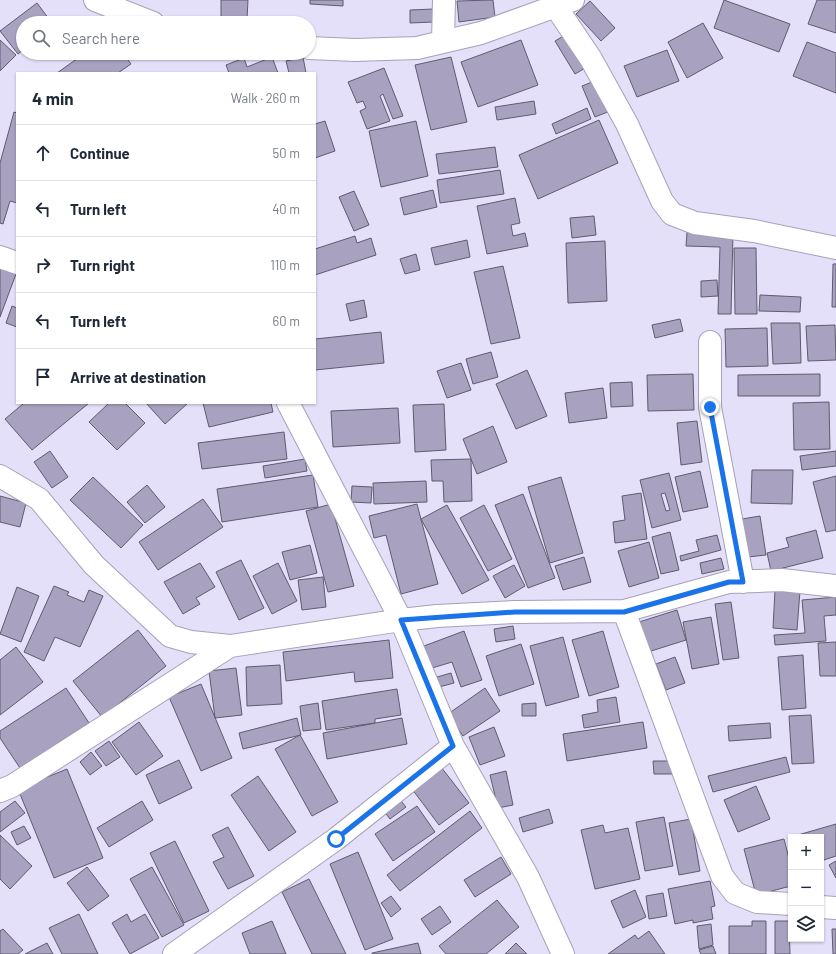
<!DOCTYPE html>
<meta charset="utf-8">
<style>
:root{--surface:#fff;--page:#f6f6f7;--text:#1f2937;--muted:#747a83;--line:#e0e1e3}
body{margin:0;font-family:Barlow,sans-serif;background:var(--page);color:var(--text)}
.controls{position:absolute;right:12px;bottom:12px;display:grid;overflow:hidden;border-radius:0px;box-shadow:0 1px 3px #0004}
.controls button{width:36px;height:36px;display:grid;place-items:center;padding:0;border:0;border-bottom:1px solid var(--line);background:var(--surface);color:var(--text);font:20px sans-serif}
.stop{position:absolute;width:12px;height:12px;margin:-9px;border:3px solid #1a73e8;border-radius:50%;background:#fff}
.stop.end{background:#1a73e8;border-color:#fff;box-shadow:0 1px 4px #0008}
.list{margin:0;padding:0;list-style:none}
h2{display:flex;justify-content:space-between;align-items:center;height:52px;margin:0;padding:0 16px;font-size:17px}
h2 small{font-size:13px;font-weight:400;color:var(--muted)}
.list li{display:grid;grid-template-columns:26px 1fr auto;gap:12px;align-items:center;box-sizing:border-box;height:56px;padding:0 16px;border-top:1px solid var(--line)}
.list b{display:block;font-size:15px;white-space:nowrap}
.list em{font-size:13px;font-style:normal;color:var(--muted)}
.icon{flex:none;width:22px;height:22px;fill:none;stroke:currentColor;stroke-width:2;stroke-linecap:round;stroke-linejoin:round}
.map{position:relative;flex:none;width:836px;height:954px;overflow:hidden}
.search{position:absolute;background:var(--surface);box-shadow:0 1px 3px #0004;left:16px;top:16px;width:300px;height:44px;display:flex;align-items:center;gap:10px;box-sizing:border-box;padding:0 14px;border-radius:22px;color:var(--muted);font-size:15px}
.panel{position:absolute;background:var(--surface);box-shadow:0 1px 3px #0004;left:16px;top:72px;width:300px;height:332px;border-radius:0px}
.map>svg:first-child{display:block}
</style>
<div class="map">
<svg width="836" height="954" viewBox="0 0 836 954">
<rect width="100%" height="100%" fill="#e5e0fa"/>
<!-- building -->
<path fill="#a8a1c0" stroke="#5f5b70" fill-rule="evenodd" d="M221 0H248L247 19 221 18Z
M310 0H343V6L310 4Z
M493 0 495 17 459 22 457 1Z
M724 0 790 24 779 52 714 28Z
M817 0H836V33L808 24Z
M590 1 615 28 601 41 576 14Z
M37 3 52 23H23V50L18 54 0 31Z
M433 9V22L410 23V10Z
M703 23 723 58 687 78 668 42Z
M567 34 587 67 575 74 555 41Z
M0 40 16 55 0 71Z
M521 40 538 85 478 107 461 62Z
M807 42 836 53V93L793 76Z
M667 50 679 81 637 97 624 66Z
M85 53H123L131 64 118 73H57Z
M272 57 278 73H229L226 65 244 58 247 67Z
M303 57 306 73H289L286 61Z
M451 57 467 122 431 130 415 65Z
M384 68 403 116 393 119 383 94 380 96 390 121 367 129 360 111 366 108 363 101 357 103 348 82Z
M597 80 610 111 595 117 582 86Z
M534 101 536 114 497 120 495 107Z
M587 108 591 119 556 134 552 124Z
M14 112 17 113V203L10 201 3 224 0 223V163Z
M599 120 618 163 538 199 519 155Z
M325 121 335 151 315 158V124Z
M416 121 428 176 381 187 369 131Z
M495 147 498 167 439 174 436 154Z
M500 170 504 194 440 203 437 180Z
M433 190 437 207 404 215 400 198Z
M354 191 369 225 354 231 339 197Z
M515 198 520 223 511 225 513 236 525 233 528 246 487 254 477 206Z
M594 216 596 235 572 238 570 218Z
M687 232 733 234 731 314H718L720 247 686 246Z
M355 236 357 243 371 238 376 255 315 275V249Z
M467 240 470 257 435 265 431 248Z
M605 241 607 301 568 303 566 243Z
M734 248H756L757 314H735Z
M416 254 420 270 405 274 400 259Z
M833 264H836V307H832Z
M503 266 520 338 491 344 474 272Z
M0 269 16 274 0 317Z
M717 280 718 296 701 297V281Z
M760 295 801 297 800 312 759 311Z
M364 300 367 317 350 321 346 304Z
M12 306 17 308V327L6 323Z
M680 319 683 331 655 338 652 325Z
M771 323H800L801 363 773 364Z
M835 325 836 360 808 361 806 326Z
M767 328 768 366 726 367 725 329Z
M381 332 384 363 315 370V339Z
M491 352 498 377 473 384 466 359Z
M461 363 471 390 447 398 437 371Z
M527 370 547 416 516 429 496 384Z
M693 374 694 410 648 411 647 375Z
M820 374V396H738V375Z
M632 382 633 406 611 407 610 383Z
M603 388 607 418 569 423 565 393Z
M829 402 830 449 794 450 793 403Z
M24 403H89L32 450 5 419Z
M109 403H125L145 423 117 450 89 422Z
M146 403H188L165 424Z
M203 403H271L273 412 209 427Z
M444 404 446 450 415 452 413 405Z
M398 408 400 443 333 447 331 411Z
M697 421 702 462 681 465 677 423Z
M493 426 507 462 477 474 463 439Z
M284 432 287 459 202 469 198 443Z
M50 451 68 477 52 488 34 462Z
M836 451V466L802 470 800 456Z
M305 459 307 471 265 478 263 466Z
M471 459 472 501 444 502 443 481H432L431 460Z
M752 470H793L792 504 751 503Z
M700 471 708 507 683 512 675 477Z
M669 473 681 520 652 528 640 480ZM665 493 670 510 666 511 661 494Z
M313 475 318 507 222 522 217 489Z
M836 476V530L826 532 813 482Z
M93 477 143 525 121 548 70 500Z
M561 477 583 553 550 563 528 487Z
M426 481 427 502 374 504 373 483Z
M147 485 165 507 145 523 127 502Z
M352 486 372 487 371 503 351 502Z
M641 493 647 539 615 543 613 522 625 520 622 496Z
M523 494 555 578 528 588 495 505Z
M0 496 26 503 20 527 0 522Z
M203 499 223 527 158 570 139 542Z
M331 504 354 586 328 592 306 511Z
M417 504 438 584 401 594 386 535 374 538 369 516Z
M447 505 489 580 462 594 421 519Z
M484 505 512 559 488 571 460 518Z
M760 516 766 555 748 557 742 519Z
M816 530 823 558 771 571 767 553 789 547 786 538Z
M670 532 679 570 661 574 652 537Z
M717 535 721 550 681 561 680 556 699 551 696 540Z
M649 542 659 578 629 587 618 551Z
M310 545 317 573 290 580 282 552Z
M584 557 591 582 563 590 555 566Z
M721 558 724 569 702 574 700 563Z
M241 560 264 608 239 620 216 572Z
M200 563 215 587 196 598 200 604 183 614 164 582Z
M278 563 297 601 272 614 253 576Z
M514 565 525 586 505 598 493 576Z
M323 577 326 607 302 610 298 580Z
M54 586 69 592 67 595 84 602 89 590 103 596 80 647 55 637 44 661 24 652Z
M17 587 39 596 21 642 0 634Z
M775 590 800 591 797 630 773 628Z
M836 597V615L824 616 826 641 775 645 774 635 805 633 802 600Z
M731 602 739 658 723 660 715 604Z
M677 610 686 640 648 652 639 622Z
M711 617 719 664 692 669 683 622Z
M513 626 515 639 496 642 494 629Z
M138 630 166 666 102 717 73 681Z
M464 631 482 680 461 687 452 662 432 668 424 646Z
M603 631 619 687 589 696 572 640Z
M563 637 579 697 546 706 530 646Z
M389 640 393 678 355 682 354 672 286 681 283 652Z
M836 642V676H820L818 643Z
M521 644 534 684 499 696 486 656Z
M16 647 43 682 0 715V660Z
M803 655 806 708 782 710 778 657Z
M675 657 685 683 666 690 656 664Z
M280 665 282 704 247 706 246 667Z
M236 668 242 715 215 718 209 671Z
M451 673 454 683 439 687 437 677Z
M201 684 232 758 201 771 169 697Z
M66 688 89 723 20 768 0 738V731Z
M485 688 500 711 463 736 448 714Z
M397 689 401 715 375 719V723L326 730 322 701Z
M616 697 620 722 584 728 582 715 598 712 597 700Z
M318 703 321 729 303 731 300 706Z
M536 703V716H522V704Z
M811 715 814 763 792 764 789 716Z
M297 718 301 735 243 749 239 733Z
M402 718 407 744 327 759 323 733Z
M139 722 163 756 136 775 112 742Z
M643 722 647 748 567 761 563 734Z
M770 723 771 738 729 741 728 726Z
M494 727 505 756 480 765 469 737Z
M300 735 338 802 312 816 275 749Z
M109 741 120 757 106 766 95 751Z
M91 752 102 766 90 775 80 762Z
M786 757 790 772 713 792 708 776Z
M179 760 192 788 159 804 146 775Z
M653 761H672V774H654Z
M441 767 469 803 439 825 412 789Z
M67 769 103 858 54 878 18 789Z
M506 771 513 805 498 808 490 775Z
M258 776 296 832 269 851 231 795Z
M756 786 770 819 738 832 724 800Z
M396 795 406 807 390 819 380 806Z
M15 801 25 813 0 832V812Z
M142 801 153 820 109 847 97 828Z
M417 806 435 832 393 861 375 834Z
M549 809 553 823 523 832 519 818Z
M470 811 482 828 400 891 387 875Z
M664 817 673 866 645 871 636 822Z
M691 819 700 871 679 875 669 823Z
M836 824V856L821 861V837H799L798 835Z
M603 825 605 833 628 828 640 879 595 889 581 830Z
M24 826 31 838 17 845 11 832Z
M228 827 254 876 228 889 213 862 224 857 212 835Z
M0 835 32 866 10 889 0 879Z
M784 839 791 866V886L756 895 744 849Z
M175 841 209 911 184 923 150 853Z
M358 852 393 939 365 950 330 864Z
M501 857 511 874 475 897 464 880Z
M836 861V878L829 865Z
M87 867 109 896 88 911 67 883Z
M152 867 184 925 162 937 130 879Z
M309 879 346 954H312L282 892Z
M710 881 715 906 711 907 713 919 693 923V920L675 924 668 889Z
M635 890 646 917 623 928 611 901Z
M663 893 667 916 649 919 646 896Z
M391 896 401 909 391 917 381 903Z
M497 900 519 927 486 954H446L439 946Z
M440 906 451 922 432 935 421 919Z
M79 914 98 954H62L49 928Z
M127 914 131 922 145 914 159 938 130 954 112 923Z
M272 921 286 954H250L242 933Z
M752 921H766V954H729V926H752Z
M775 921H789L790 954H775Z
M711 924 713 945 699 949 697 926Z
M3 929 23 950 18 954H0V931Z
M832 929H836V954H833Z
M649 931 665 954H608L635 935 638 939Z
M47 943 53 954H25Z
M418 943 421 954H372V953Z
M516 943 527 954H505Z
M713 946 716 954H701L699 950Z"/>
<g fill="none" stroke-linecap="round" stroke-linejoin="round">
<defs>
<path id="minor" d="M95 0 153 23
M556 7 591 59 627 124 662 201 672 214 695 223 754 231 836 248
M443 42 444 0
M309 48 355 50 417 48 481 33 573 0
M0 257 17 263
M710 342V407L743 582
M0 476 39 499 94 565 170 636 191 642 230 646 401 620 437 616 515 612 624 611 729 582 782 580 836 586
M624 611 722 876 735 893 757 902 791 904
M453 746 528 877 563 954
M0 791 12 786 230 646
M821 907 836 908
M174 954 336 839 453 746 401 620 288 403"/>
</defs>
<!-- minor casing -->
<use href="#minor" stroke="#a6a1b9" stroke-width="24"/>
<!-- minor -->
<use href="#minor" stroke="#fff" stroke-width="22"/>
</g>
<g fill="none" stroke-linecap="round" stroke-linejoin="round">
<!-- route -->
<path stroke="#1a73e8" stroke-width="5" d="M336 839 453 746 401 620 515 612H624L729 582H743L710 407"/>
</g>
</svg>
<div class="controls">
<button>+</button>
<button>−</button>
<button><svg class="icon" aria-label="layers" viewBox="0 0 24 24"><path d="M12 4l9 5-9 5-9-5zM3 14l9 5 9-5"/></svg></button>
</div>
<div class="stop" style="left:336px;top:839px"></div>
<div class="stop end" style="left:710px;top:407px"></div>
<div class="search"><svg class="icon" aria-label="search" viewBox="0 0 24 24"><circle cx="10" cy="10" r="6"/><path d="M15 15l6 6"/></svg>Search here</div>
<section class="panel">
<h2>4 min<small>Walk · 260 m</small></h2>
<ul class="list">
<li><svg class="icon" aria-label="ahead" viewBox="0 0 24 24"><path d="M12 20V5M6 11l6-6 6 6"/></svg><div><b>Continue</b></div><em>50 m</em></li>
<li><svg class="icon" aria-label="left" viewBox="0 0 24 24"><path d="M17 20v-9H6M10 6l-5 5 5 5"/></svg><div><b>Turn left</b></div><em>40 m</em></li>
<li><svg class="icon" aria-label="right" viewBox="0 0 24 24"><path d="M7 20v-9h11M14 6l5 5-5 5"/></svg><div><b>Turn right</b></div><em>110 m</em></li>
<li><svg class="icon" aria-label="left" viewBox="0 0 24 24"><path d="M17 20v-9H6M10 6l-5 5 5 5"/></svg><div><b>Turn left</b></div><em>60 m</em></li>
<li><svg class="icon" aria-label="arrive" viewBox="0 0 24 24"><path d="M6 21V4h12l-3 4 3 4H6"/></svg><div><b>Arrive at destination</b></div></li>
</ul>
</section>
</div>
